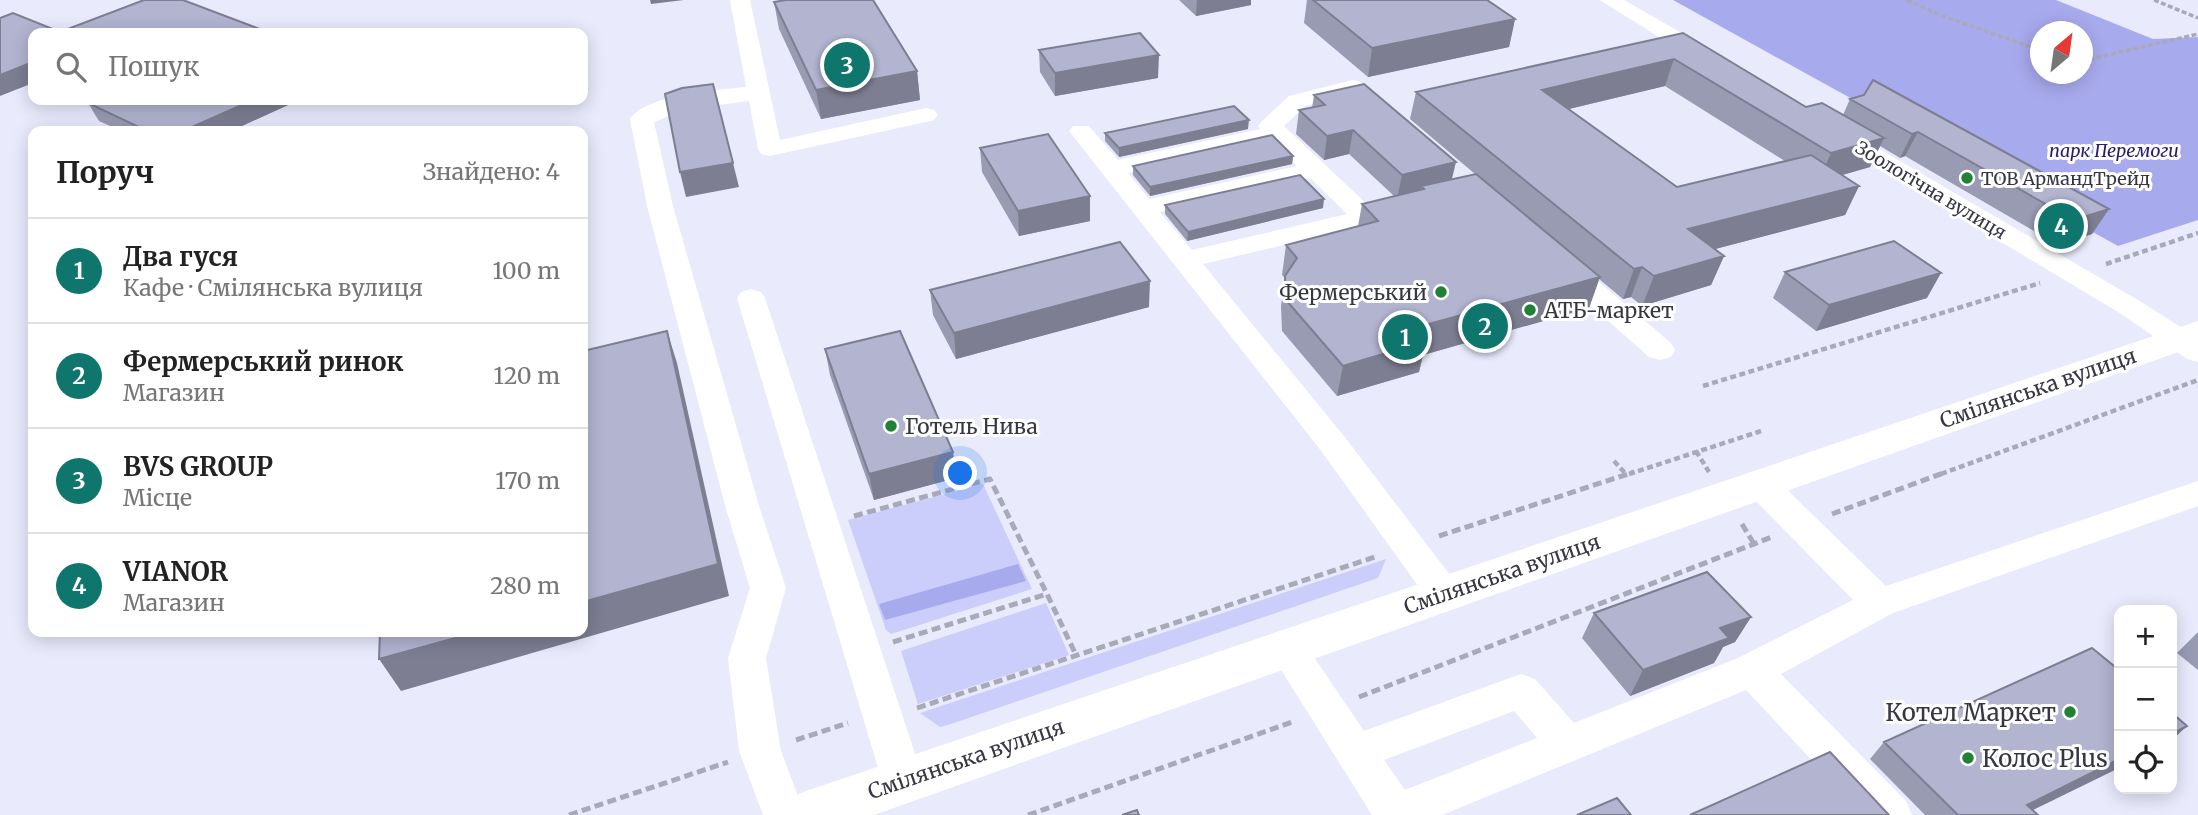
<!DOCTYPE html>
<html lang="uk">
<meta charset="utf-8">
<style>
:root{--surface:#fff;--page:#f6f6f6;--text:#222;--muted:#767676;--line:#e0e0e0;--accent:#0f766e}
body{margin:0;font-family:Merriweather,serif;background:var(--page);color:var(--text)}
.controls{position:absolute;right:21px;bottom:21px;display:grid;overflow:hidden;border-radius:14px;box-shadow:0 4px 18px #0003}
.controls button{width:63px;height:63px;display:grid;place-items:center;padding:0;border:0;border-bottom:2px solid var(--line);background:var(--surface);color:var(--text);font:35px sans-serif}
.compass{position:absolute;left:2030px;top:21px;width:63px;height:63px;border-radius:50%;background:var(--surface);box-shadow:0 4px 18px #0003;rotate:29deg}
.you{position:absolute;left:961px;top:474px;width:24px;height:24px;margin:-18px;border:5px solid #fff;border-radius:50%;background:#1a73e8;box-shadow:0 0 0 10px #1a73e833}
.badge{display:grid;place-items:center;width:46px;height:46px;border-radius:50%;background:var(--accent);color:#fff;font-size:23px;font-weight:700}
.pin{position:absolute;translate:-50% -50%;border:4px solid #fff;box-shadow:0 2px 7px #0006}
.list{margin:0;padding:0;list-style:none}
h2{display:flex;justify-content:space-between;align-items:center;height:91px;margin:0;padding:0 28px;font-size:30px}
h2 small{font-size:23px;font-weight:400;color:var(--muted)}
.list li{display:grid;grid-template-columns:46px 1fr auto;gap:21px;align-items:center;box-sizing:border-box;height:105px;padding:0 28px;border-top:2px solid var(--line)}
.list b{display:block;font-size:26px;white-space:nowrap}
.list p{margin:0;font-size:23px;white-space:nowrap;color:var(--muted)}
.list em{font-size:23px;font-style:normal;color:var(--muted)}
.icon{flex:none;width:38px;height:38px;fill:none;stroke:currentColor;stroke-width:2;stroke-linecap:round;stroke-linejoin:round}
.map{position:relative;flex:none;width:2198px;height:815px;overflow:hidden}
.search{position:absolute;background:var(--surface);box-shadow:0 4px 18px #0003;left:28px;top:28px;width:560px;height:77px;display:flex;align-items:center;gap:18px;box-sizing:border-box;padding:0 24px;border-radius:14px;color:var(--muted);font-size:26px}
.panel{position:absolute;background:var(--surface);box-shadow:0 4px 18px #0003;left:28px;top:126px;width:560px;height:511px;border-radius:14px}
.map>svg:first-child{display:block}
</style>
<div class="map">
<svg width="2198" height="815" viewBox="0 0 2198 815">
<rect width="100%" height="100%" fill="#e9eafc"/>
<!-- green -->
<path fill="#cbcdfa" d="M983 484 1032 589 891 634 886 630 848 520Z
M1386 559 1378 578 948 725 940 727 920 713Z
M1046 603 1069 655 918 704 901 651Z"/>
<!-- forest -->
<path fill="#a8aaee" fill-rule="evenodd" d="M1673 0H2056L2153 39 2198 37V220L2118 246ZM2040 32H2082V74H2040Z
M1018 564 1026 581 885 620 879 604Z"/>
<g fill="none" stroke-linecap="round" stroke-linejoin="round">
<!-- path-far2 -->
<path stroke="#a8a9b9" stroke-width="3.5" stroke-dasharray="5 2.5" stroke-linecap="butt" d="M1907 0 1940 15 2040 50
M2154 0 2198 18
M2082 61 2198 34"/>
<!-- path-far1 -->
<path stroke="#a8a9b9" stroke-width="4.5" stroke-dasharray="6 3.5" stroke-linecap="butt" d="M2106 264 2198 233
M1703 386 2040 283
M1696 451 1709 472
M1614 461 1625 473
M1629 474 1761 431
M1941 474 2198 380"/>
<!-- path -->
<path stroke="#a8a9b9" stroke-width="5" stroke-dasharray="9 4.5" stroke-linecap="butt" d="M1832 514 1946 472
M854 516 990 479 1047 594
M1742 524 1754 544
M1439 536 1634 472
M893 642 1047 594 1076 655
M1359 697 1772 537
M917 708 1378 556
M796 740 848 723
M569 815 728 762
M1028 815 1295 721"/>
<!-- minor -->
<path fill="#fff" fill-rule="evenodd" d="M730 0H750L780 140 926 108 934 110 938 115 934 120 926 122 770 156 761 154 758 149 749 101 687 109 654 122 673 206 760 509 786 588 766 658 781 751 805 815H763L739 751 728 658 750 588 726 509 647 206 630 119C647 94 718 90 746 87Z
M1600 0H1624L1713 51 1716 56 1713 61H1697Z
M1353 80 1361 82 1364 87 1361 92 1305 106 1284 126 1371 208 1381 206 1390 208 1394 214 1390 220 1203 264 1344 436 1457 584 1462 594 1457 604 1444 609 1431 604 1322 452 1069 131 1073 126H1089L1118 160 1260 129 1258 126 1262 121 1289 96ZM1272 141 1297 166 1149 199 1128 173ZM1310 178 1347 214 1192 250 1160 212Z
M1837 127 1845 129 2138 300 2198 338V362L2187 359 2118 312 1829 139 1825 134 1829 129Z
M1563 258 1573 260 1671 343 1675 350 1671 357 1660 360 1649 357 1553 272 1549 266 1553 260Z
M751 289 761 292 765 298 924 781 918 794 903 800 888 794 882 781 737 298 741 292Z
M1760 472 1772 475 1886 586 2198 481V506L1893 613 1781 674 1906 801 1912 815H1863L1746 690 1442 815H1372L1268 649 1273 638 1287 633 1301 638 1364 731 1521 674 1535 679 1574 723 1738 658 1853 600 1748 493 1743 484 1748 475ZM1514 711 1537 738 1405 790 1384 760Z"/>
<!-- major -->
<path fill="#fff" fill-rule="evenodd" d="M2198 321V345L874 815H780L788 798 806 791Z"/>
</g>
<!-- wall -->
<path fill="#999bb3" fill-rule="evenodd" d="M1179 0H1251V5L1196 16Z
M1307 0H1487L1515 19 1509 47 1368 77 1304 23Z
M774 2 917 71 920 100 821 119 779 29Z
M1683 33 1806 107 1843 115 1850 99 2109 209 2092 234 2058 245 1905 156 1900 158 1880 146 1870 167 1842 175 1859 186 1845 215 1715 249 1724 256 1711 285 1642 306 1631 297 1623 299 1599 279 1589 308 1423 355 1419 372 1337 396 1282 331 1281 306 1285 278 1282 275 1286 245 1358 226 1362 204 1394 196 1349 154 1324 160 1296 134 1299 110 1312 108 1314 95 1452 179 1475 174 1410 119 1416 92ZM1665 86 1785 161 1677 187 1569 109Z
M1039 50 1158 78 1055 96 1040 72Z
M299 100 231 131H121L99 121 88 103Z
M1248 129 1119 157 1105 141V133Z
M980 148 1090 196V221L1019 236 982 172Z
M1293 156 1292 164 1150 196 1133 175V166Z
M1165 205 1323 208 1187 241 1165 214Z
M1785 272 1927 298 1816 331 1773 298Z
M930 290 1149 307 956 359 933 315Z
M825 349 953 452 956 478 874 500 830 375Z
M1594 613 1751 617 1735 642 1723 647 1714 663 1630 696 1582 638Z
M2198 632V670L2177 653Z
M1884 742 2033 810 2038 815H1925L1870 759Z"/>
<!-- shaded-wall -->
<path fill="#7d7e92" d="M650 0H684L651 4Z
M1197 0H1251V5L1196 16Z
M1515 19 1509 47 1368 77 1372 48Z
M1159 55 1158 78 1055 96V73Z
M1674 59 1665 86 1535 117 1542 90Z
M33 62V83L0 96V75Z
M917 71 920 100 821 119 816 90Z
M253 100H299L231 131H183Z
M1249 120 1248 129 1119 157V148Z
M1353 130 1349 154 1324 160 1327 136Z
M1918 132 1905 156 1900 158 1912 134Z
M1884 138 1870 167 1818 182 1831 153Z
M1293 156 1292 164 1150 196V187Z
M1456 162 1450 187 1424 189 1421 186 1420 194 1397 199 1402 175Z
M733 163 739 187 686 197 680 172Z
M1859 186 1845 215 1677 259 1688 229Z
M1090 196V221L1019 236 1018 211Z
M1324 199 1323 208 1187 241 1188 232Z
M2109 209 2092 234 2058 245 2074 220Z
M1724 256 1711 285 1642 306 1654 276Z
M1642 267 1631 297 1623 299 1634 269Z
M1941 273 1927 298 1816 331 1829 305Z
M1600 277 1589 308 1423 355 1419 372 1337 396 1343 366 1414 328Z
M1150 281 1149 307 956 359 954 333Z
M667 331 677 363 729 596 401 691 379 659 477 632H583V602Z
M953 452 956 478 874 500 869 474Z
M1751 617 1735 642 1723 647 1714 663 1630 696 1643 670 1720 628Z
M2187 726 2172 740V734Z
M2119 759V768L2023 815 2027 805Z"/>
<!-- building -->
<path fill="#b2b4d0" stroke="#7d7e92" stroke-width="2" d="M144 0H183L270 33H33V62L0 75V18L13 13 60 32Z
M786 0H873L917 71 816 90 774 2Z
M1313 0H1487L1515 19 1372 48Z
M1140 33 1159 55 1055 73 1039 50Z
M1683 33 1806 107 1822 103 1884 138 1831 153 1674 59 1542 90 1677 187 1811 155 1859 186 1688 229 1724 256 1654 276 1642 267 1634 269 1416 92Z
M1873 80 2109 209 2074 220 1918 132 1912 134 1850 99 1864 95Z
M713 84 733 163 680 172 665 94 682 88Z
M1364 84 1456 162 1402 175 1353 130 1327 136 1299 110 1325 105 1314 95Z
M97 100H253L183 131H147L88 103Z
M1234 106 1249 120 1119 148 1105 133Z
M1048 134 1090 196 1018 211 980 148Z
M1272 135 1293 156 1150 187 1133 166Z
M1476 174 1600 277 1414 328 1426 341 1343 366 1286 300 1285 276 1297 258 1286 245 1378 221 1362 204 1424 189 1421 186Z
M1300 175 1324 199 1188 232 1165 205Z
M1894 241 1941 273 1829 305 1785 272Z
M1120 242 1150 281 954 333 930 290Z
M667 331 718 564 583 602V351Z
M900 331 953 452 869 474 825 349Z
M1707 572 1751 617 1720 628 1729 638 1643 670 1594 613Z
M380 632H477L379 659Z
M2092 648 2119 670V759L2027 805 2038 815H1958L1884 742Z
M2172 713 2187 726 2172 734Z
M1830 752 1889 815H1690Z
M1617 798 1631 815H1577Z
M1137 810 1139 815H1122Z"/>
<!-- markers -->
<g fill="#218235" stroke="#fff" stroke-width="2.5">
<circle cx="1967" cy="178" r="7"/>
<circle cx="1441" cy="292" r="7"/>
<circle cx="1530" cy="310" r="7"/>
<circle cx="891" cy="426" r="7"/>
<circle cx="2070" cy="712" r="7"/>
<circle cx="1968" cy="758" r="7"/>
</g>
<g text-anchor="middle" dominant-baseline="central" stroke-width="6" stroke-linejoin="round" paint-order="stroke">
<!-- far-park labels -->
<g font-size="18" font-style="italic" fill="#281c69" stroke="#fff">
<text x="2114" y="150">парк Перемоги</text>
</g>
<!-- far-poi labels -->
<g font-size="18" fill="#363743" stroke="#fff" text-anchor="start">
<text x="1981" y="178">ТОВ АрмандТрейд</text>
</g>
<!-- far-street labels -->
<g font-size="18" fill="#363743" stroke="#fff">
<text transform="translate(1931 190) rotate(31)">Зоологічна вулиця</text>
</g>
<!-- poi labels -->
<g font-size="21" fill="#363743" stroke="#fff" text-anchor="start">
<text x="1427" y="292" text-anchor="end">Фермерський</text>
<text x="1544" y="310">АТБ-маркет</text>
<text x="905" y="426">Готель Нива</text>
</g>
<!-- street labels -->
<g font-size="21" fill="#363743" stroke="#fff">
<text transform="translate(2038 388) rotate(-19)">Смілянська вулиця</text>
<text transform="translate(1502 574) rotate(-19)">Смілянська вулиця</text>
<text transform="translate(966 759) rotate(-19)">Смілянська вулиця</text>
</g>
<!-- near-poi labels -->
<g font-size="24" fill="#363743" stroke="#fff" text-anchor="end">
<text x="2056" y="712">Котел Маркет</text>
<text x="1982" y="758" text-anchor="start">Колос Plus</text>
</g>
</g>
</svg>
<div class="controls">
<button>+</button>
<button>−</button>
<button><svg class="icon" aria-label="locate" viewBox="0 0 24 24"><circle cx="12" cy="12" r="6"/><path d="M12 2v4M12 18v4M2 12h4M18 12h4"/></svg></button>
</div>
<svg class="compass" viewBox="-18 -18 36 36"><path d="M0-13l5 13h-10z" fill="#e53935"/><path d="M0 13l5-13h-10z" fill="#767676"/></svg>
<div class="you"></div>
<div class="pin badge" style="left:1405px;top:337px">1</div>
<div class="pin badge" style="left:1485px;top:326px">2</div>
<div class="pin badge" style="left:847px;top:65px">3</div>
<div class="pin badge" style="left:2061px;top:226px">4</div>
<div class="search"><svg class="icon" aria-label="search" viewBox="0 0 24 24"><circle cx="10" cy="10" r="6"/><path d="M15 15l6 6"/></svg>Пошук</div>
<section class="panel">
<h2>Поруч<small>Знайдено: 4</small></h2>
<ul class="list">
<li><span class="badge">1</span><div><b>Два гуся</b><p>Кафе · Смілянська вулиця</p></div><em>100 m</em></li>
<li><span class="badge">2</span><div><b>Фермерський ринок</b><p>Магазин</p></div><em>120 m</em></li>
<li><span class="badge">3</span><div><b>BVS GROUP</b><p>Місце</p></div><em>170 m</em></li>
<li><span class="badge">4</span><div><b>VIANOR</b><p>Магазин</p></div><em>280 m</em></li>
</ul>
</section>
</div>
